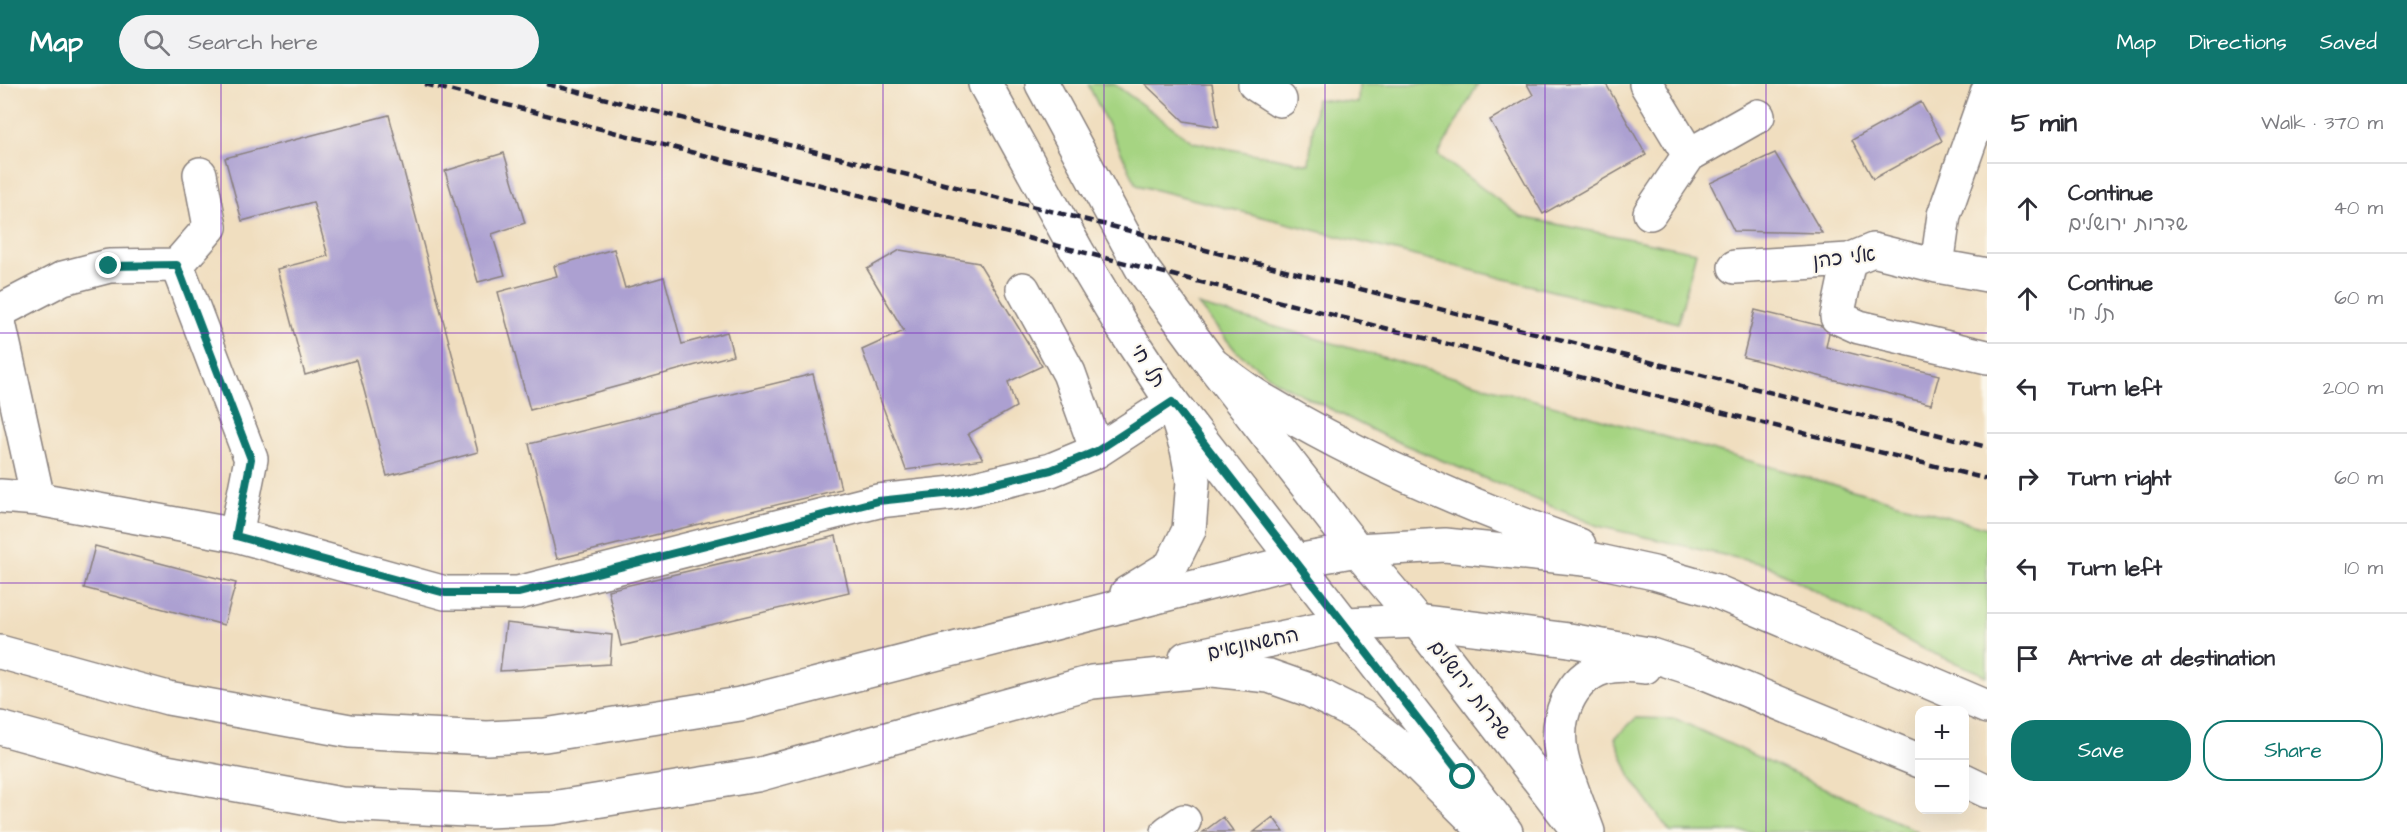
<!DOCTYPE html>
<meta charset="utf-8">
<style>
:root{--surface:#fff;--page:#f2f2f3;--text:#2b2b33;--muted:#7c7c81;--line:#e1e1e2;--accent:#0f766e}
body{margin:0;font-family:"Architects Daughter","Playpen Sans Hebrew",sans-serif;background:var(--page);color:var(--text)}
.controls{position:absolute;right:18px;bottom:18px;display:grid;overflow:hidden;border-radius:12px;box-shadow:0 6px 24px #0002}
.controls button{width:54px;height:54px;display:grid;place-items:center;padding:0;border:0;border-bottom:2px solid var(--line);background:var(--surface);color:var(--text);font:30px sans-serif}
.stop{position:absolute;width:18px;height:18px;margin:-14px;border:4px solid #0f766e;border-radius:50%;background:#fff}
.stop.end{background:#0f766e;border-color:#fff;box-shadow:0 2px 6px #0008}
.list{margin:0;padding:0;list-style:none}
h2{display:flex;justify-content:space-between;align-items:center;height:78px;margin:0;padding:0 24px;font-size:26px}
h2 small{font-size:20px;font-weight:400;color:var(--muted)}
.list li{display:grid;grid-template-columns:39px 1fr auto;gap:18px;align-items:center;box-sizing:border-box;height:90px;padding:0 24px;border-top:2px solid var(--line)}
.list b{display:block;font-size:22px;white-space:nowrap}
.list p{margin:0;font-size:20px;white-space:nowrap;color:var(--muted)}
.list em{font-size:20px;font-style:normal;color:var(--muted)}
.actions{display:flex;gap:12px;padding:18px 24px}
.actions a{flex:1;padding:14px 0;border:2px solid var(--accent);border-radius:24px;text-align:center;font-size:21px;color:var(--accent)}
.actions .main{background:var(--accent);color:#fff}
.icon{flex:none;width:33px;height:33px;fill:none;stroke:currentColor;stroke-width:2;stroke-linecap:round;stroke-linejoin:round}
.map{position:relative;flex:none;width:1987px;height:748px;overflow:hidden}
header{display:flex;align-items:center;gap:36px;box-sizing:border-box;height:84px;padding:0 30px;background:var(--accent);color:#fff}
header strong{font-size:28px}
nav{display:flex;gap:33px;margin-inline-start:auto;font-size:21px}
.search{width:420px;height:54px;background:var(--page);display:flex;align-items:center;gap:15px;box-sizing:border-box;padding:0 21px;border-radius:33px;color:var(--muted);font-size:22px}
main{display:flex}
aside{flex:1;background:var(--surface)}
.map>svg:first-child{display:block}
</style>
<header>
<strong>Map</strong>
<div class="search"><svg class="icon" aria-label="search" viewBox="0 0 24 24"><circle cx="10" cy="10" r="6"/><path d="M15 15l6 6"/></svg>Search here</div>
<nav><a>Map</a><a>Directions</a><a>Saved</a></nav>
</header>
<main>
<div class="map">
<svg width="1987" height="748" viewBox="0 0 1987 748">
<rect width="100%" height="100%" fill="#fbf7ec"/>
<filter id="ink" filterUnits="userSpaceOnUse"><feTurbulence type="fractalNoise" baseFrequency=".0167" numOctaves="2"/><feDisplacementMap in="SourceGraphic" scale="12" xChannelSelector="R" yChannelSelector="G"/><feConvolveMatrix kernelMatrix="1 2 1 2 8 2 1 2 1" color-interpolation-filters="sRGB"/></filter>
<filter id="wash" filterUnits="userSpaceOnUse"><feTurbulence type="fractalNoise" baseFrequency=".008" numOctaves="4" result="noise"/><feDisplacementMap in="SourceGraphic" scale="24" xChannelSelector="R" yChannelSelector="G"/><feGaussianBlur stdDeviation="1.35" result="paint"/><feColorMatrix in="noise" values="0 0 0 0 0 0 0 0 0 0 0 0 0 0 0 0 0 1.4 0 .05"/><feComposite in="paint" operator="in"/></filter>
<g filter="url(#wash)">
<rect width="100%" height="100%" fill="#f0debf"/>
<!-- green -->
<path fill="#a6d482" stroke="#647b5e" stroke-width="1.5" d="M1088 0H1114L1193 58 1309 80 1316 15 1358 19 1359 0H1478L1438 71 1521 133 1696 168 1678 239 1137 101Z
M1198 221 1987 444V592L1921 564 1767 481 1598 442 1386 353 1277 298 1236 267Z
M1636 634 1676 635 1919 748H1670L1632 696 1615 654Z"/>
<g id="blocks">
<!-- building -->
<path fill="#aca0d1" d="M1145 0H1212L1219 43 1184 37Z
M1527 0H1606L1646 71 1543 130 1490 36 1533 11Z
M1921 18 1942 57 1873 95 1852 56Z
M389 31 478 368 387 392 356 276 305 291 277 185 328 172 313 118 242 137 225 74Z
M504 69 525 139 492 150 505 191 478 198 445 87Z
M1775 69 1822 149 1734 147 1710 99Z
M614 165 625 204 664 193 682 260 727 248 733 271 530 326 498 208 557 192 554 182Z
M900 166 979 179 1042 282 1008 298 1016 323 968 350 983 375 906 386 862 266 904 247 867 185Z
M1755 226 1830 244 1826 263 1939 291 1931 320 1743 273Z
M813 290 841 405 557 475 529 360Z
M836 452 849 508 621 562 608 506Z
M95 462 236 499 224 541 84 504Z
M506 539 612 551 610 580 500 587Z
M1223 733 1234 748H1203Z
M1273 733 1284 748H1254Z"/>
</g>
</g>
<g filter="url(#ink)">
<use href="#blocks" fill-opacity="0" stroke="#89807d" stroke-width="1.5"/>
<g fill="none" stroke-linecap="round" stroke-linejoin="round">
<defs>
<path id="minor" d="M1255 0 1280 16
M1646 0 1689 71 1758 32
M1650 129 1689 71
M1849 176 1837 233 1859 243 1987 273
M177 181 210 143 200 90
M1937 182 1944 131 1987 9
M1735 183 1849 176 1873 166 1937 182 1987 191
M1023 205 1069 289 1097 367
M0 227 63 194 109 182 177 181 251 375 236 451
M0 243 38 415
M0 412 38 415 236 451 445 509H518L878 417 954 409 1051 386 1097 367 1172 318
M1168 748 1184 737"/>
<path id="major" d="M985 0 1077 167 1123 244 1172 318 1506 748
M1042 0 1141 183 1212 280 1357 466 1417 537 1579 748"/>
<path id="highway" d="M1212 280C1230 293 1248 308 1268 319 1366 378 1472 423 1579 461
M1127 509 1171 482 1189 446 1193 397 1187 365 1172 318
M0 568 168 614 350 647 487 654 545 651 740 620 1296 477 1357 466 1445 461 1594 476 1654 489 1713 506 1987 623
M1186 574 1346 540 1417 537 1569 556 1648 570 1703 588 1920 677
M0 644 150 685 341 720 487 727 552 724 757 691 1092 598 1212 586 1269 592 1309 606 1361 632 1401 664 1486 748
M1964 696 1987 707
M1588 748C1580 725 1565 691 1561 668 1555 635 1569 595 1603 584 1615 580 1632 581 1645 583"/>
</defs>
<!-- minor casing -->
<use href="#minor" stroke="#89807d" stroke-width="36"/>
<!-- major casing -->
<use href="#major" stroke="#89807d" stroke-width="36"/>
<!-- highway casing -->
<use href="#highway" stroke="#89807d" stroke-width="36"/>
<!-- minor -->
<use href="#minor" stroke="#fff" stroke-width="33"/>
<!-- major -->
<use href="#major" stroke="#fff" stroke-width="33"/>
<!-- highway -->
<use href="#highway" stroke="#fff" stroke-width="33"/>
<!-- rail -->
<path stroke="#22223b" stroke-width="4.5" stroke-dasharray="9 4.5" stroke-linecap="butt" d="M425 0 1141 183 1987 395
M547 0 1987 363"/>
</g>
</g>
<g fill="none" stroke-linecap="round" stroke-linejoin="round" filter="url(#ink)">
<!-- route -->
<path stroke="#0f766e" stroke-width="8" d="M109 182 177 181 251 375 236 452 445 509H518L878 417 954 409 1051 386 1097 367 1172 318 1463 693"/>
</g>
<!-- grid -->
<path fill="none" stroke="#7b2cbf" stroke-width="1.5" stroke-opacity="0.55" d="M221 0V748M442 0V748M662 0V748M883 0V748M1104 0V748M1325 0V748M1545 0V748M1766 0V748M0 249H1987M0 499H1987"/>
<g text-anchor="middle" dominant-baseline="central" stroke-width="4.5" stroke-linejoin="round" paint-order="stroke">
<!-- street labels -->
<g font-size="20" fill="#22223b" stroke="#fbf7ec">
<text transform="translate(1844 174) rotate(-7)">אלי כהן</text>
<text transform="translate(1148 282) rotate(57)">תל חי</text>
<text transform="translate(1253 560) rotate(-12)">החשמונאים</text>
<text transform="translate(1470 606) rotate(52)">שדרות ירושלים</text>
</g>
</g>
</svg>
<div class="controls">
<button>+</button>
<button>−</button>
</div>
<div class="stop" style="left:1463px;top:693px"></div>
<div class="stop end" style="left:109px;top:182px"></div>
</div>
<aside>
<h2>5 min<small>Walk · 370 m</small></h2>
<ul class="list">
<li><svg class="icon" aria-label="ahead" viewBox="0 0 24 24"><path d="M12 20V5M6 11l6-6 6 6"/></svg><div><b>Continue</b><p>שדרות ירושלים</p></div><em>40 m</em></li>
<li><svg class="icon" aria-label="ahead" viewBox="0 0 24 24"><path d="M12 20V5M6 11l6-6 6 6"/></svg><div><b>Continue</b><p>תל חי</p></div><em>60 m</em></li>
<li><svg class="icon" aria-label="left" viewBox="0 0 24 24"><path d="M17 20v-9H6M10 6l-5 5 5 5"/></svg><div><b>Turn left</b></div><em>200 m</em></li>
<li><svg class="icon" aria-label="right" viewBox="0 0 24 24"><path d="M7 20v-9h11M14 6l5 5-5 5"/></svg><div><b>Turn right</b></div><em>60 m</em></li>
<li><svg class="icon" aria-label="left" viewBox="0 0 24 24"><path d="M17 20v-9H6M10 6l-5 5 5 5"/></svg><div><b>Turn left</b></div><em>10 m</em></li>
<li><svg class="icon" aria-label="arrive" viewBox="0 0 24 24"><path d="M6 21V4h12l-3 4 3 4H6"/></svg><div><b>Arrive at destination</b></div></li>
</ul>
<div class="actions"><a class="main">Save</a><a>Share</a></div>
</aside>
</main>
